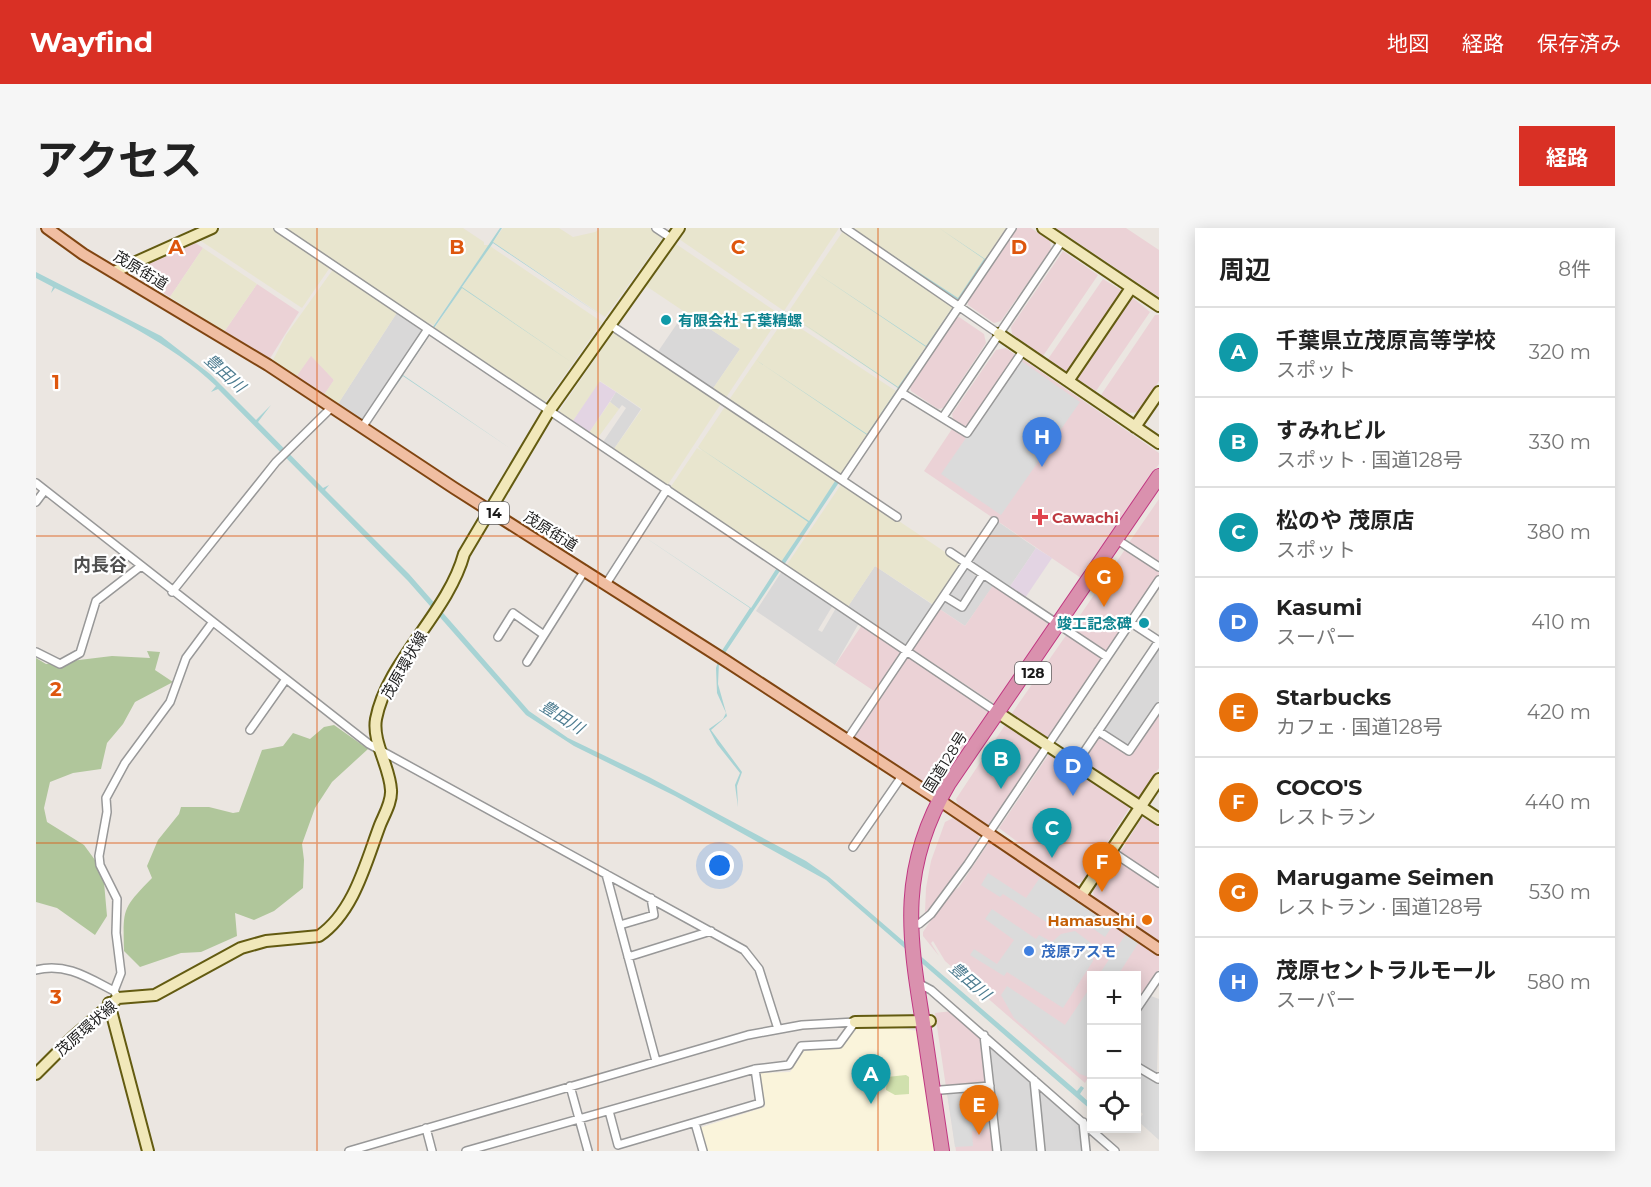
<!DOCTYPE html>
<html lang="ja">
<meta charset="utf-8">
<style>
:root{--surface:#fff;--page:#f6f6f6;--text:#222;--muted:#767676;--line:#e0e0e0;--accent:#d93025}
body{margin:0;font-family:Montserrat,"Noto Sans JP",sans-serif;background:var(--page);color:var(--text)}
.controls{position:absolute;right:18px;bottom:18px;display:grid;overflow:hidden;border-radius:0px;box-shadow:0 3px 15px #0003}
.controls button{width:54px;height:54px;display:grid;place-items:center;padding:0;border:0;border-bottom:2px solid var(--line);background:var(--surface);color:var(--text);font:30px sans-serif}
.you{position:absolute;left:684px;top:638px;width:21px;height:21px;margin:-15px;border:4px solid #fff;border-radius:50%;background:#1a73e8;box-shadow:0 0 0 9px #1a73e833}
.badge{display:grid;place-items:center;width:39px;height:39px;border-radius:50%;background:var(--accent);color:#fff;font-size:20px;font-weight:700}
.pin{position:absolute;translate:-50% -50px;filter:drop-shadow(0 2px 3px #0008)}
.pin::after{content:'';position:absolute;top:32px;width:21px;height:18px;background:inherit;clip-path:polygon(0 0,100% 0,50% 100%)}
.list{margin:0;padding:0;list-style:none}
h2{display:flex;justify-content:space-between;align-items:center;height:78px;margin:0;padding:0 24px;font-size:26px}
h2 small{font-size:20px;font-weight:400;color:var(--muted)}
.list li{display:grid;grid-template-columns:39px 1fr auto;gap:18px;align-items:center;box-sizing:border-box;height:90px;padding:0 24px;border-top:2px solid var(--line)}
.list b{display:block;font-size:22px;white-space:nowrap}
.list p{margin:0;font-size:20px;white-space:nowrap;color:var(--muted)}
.list em{font-size:20px;font-style:normal;color:var(--muted)}
.icon{flex:none;width:33px;height:33px;fill:none;stroke:currentColor;stroke-width:2;stroke-linecap:round;stroke-linejoin:round}
.map{position:relative;flex:none;width:1123px;height:923px;overflow:hidden;border-radius:0px}
header{display:flex;align-items:center;gap:36px;box-sizing:border-box;height:84px;padding:0 30px;background:var(--accent);color:#fff}
header strong{font-size:28px}
nav{display:flex;gap:33px;margin-inline-start:auto;font-size:21px}
.intro{display:flex;align-items:center;justify-content:space-between;box-sizing:border-box;height:144px;padding:0 36px}
h1{margin:0;font-size:42px}
.button{padding:15px 27px;border-radius:0px;background:var(--accent);color:#fff;font-size:21px;font-weight:700}
main{display:flex;gap:36px;padding:0 36px}
aside{flex:1;background:var(--surface);border-radius:0px;box-shadow:0 3px 15px #0003}
.map>svg:first-child{display:block}
</style>
<header>
<strong>Wayfind</strong>
<nav><a>地図</a><a>経路</a><a>保存済み</a></nav>
</header>
<div class="intro"><h1>アクセス</h1><a class="button">経路</a></div>
<main>
<div class="map">
<svg width="1123" height="923" viewBox="0 0 1123 923">
<rect width="100%" height="100%" fill="#ebe6e1"/>
<!-- residential -->
<path fill="#d9d8d8" d="M362 83 389 101 328 193 302 176Z
M649 84 704 121 676 162 621 125Z
M580 164 605 181 578 221 567 214 590 180 586 177 583 181 574 174Z
M961 293 1000 320 973 360 935 334Z
M839 338 897 377 870 419 811 380Z
M930 340 942 350 923 375 912 365Z
M746 343 797 377 782 402 786 404 800 380 823 395 799 437 720 383Z
M946 352 957 358 929 398 902 380 909 371 926 382Z
M1123 419V473L1092 519 1067 501Z
M1115 768 1123 771 1121 847 1101 834 1100 789Z
M954 815 996 853 1003 923H963L952 816Z
M1004 859 1045 895 1048 923H1007L1001 861Z"/>
<!-- commercial -->
<path fill="#ebd2d6" d="M980 0H995L1014 13 1015 21 965 93 958 95 932 77V72Z
M1020 0H1090L1123 22V69Z
M158 14 167 20 134 69 97 46 98 41Z
M1027 23 1062 47 1007 128 976 106 975 99Z
M1067 51 1085 62 1086 66 1032 145 1012 131Z
M221 56 263 84 233 132 188 104Z
M1094 70H1097L1114 84 1060 163 1040 150Z
M1119 87H1123V153L1103 184 1092 185 1065 167Z
M923 89 948 106 950 115 907 180 902 181 875 163 874 159 920 90Z
M970 120 978 126V131L934 197 928 198 917 191 916 186 960 122Z
M275 127 298 152 288 167 260 149Z
M988 132 1123 225V236L1045 350 888 243 916 201 931 211 983 134Z
M1123 271V337L1092 316Z
M1090 320 1123 342V347L1071 425 1034 402Z
M958 356 1014 394 959 476 874 420 902 380 929 398Z
M826 397 868 425 841 465 799 437Z
M1031 406 1066 431 1012 513 974 488Z
M871 427 954 483 904 559 896 560 817 509Z
M1123 484V540L1104 569H1100L1047 534 1062 509 1094 528Z
M971 494 1007 518 954 599 922 577 920 571Z
M1013 526 1094 579 1046 654 1037 656 989 624 983 615 963 600Z
M1106 589 1123 598V651L1084 625Z
M917 590 943 607 942 613 894 684H889L890 660 895 633 909 594Z
M953 614 1123 727V742L1101 775 1100 748H1056L1055 844 1049 855 909 733 897 713 895 715 903 728 887 708V704L912 667 923 659Z
M1080 630 1123 658V714L1058 670 1057 662Z
M916 783 945 807 951 855 910 859 899 785Z
M952 860 958 923H920L911 865Z"/>
<!-- industrial -->
<path fill="#e3d4e3" d="M563 153 580 164 553 205 536 194Z
M1000 320 1016 330 989 370 973 360Z"/>
<!-- education -->
<path fill="#faf4db" d="M823 798H853L881 803 899 923H667L660 901 729 879 724 845 754 844 768 823 804 820Z"/>
<!-- farmland -->
<path fill="#e8e5ce" d="M186 0H239L295 38 266 80 162 11Z
M248 0H427L448 14V17H453L395 101 397 97 394 95 392 98Z
M467 0H523L537 9 559 4 565 0H616L628 8 569 89 457 14Z
M651 0H803L748 83 643 11Z
M816 0H970L922 71Z
M807 3 918 77 862 160 751 86Z
M640 16 745 87 689 171 676 162 704 121 610 58Z
M454 18 566 94 508 176 398 101Z
M167 20 221 56 188 104 134 69Z
M298 40 362 83 302 176 288 167 298 152 275 128 260 149 236 134 250 107Z
M749 90 860 163 804 247 693 172Z
M579 102 686 174 631 258 578 221 606 181 596 174 564 153 536 194 522 185Z
M574 174 583 181 561 211 553 205Z
M690 177 801 251 745 334 634 260 661 220 666 223 662 219Z
M806 255 927 336 898 377 839 338 811 380 750 338Z"/>
<!-- grass -->
<path fill="#d0e0ad" d="M870 847 873 849V866L859 867 850 862 851 849Z"/>
<!-- forest -->
<path fill="#b0c69b" d="M111 423 124 424 119 442 137 454 99 474 87 496 71 515 65 541 37 545 14 554 8 580 11 594 48 617 67 643 71 688 59 707 21 680 0 674V430L10 436 76 428 114 430Z
M298 497 332 521 296 554 279 580 266 616 268 632 267 660 238 683 218 692 199 685 201 708 165 724 145 725 104 739 88 723C87 680 86 681 116 650L111 638 122 612 143 586 145 579H173L197 585 203 584 226 522 247 518 257 505 274 511 288 499Z"/>
<!-- parking -->
<path fill="#dbdbdb" d="M984 132 1044 174 965 287 905 246Z
M952 645 990 670 1005 648 1077 697 1069 709 1049 695 1044 701 1032 693 1027 700 1023 697 1021 701 967 666 964 669 945 657Z
M956 681 1000 711 1003 707 1016 714 1025 706 1039 703 1055 715 1057 733 1027 780 971 744 968 748 934 727 938 721 961 736 978 712 949 691Z
M1090 706 1103 714 1082 747 1062 748Z
M971 758 1029 797 1055 758V850L1044 846 978 790 965 767Z
M1100 834 1123 848V912L1102 893 1107 886 1101 881Z
M952 860 956 900 936 903 937 918 919 919 911 865Z"/>
<!-- water -->
<path fill="#a7d3d4" d="M464 0H466L457 14 569 90 457 15 426 59 535 134 426 60 398 100 413 111 395 105 367 147 478 223 367 148 332 195Z
M815 0 922 70 948 31 903 0 949 31 973 0 683 434 682 456 691 488 675 502 706 544 701 558 702 579 699 557 704 545 681 516 673 501 687 491 690 485 681 465 680 440 685 424 714 380 604 306 715 380 744 335 738 330 745 334 772 294 662 219 773 293 803 247 693 173 804 247 831 207 720 132 831 206 862 160 753 86 862 159 890 119 779 44 890 118 922 72Z
M0 44 125 108 174 146 220 192 235 177 222 194 287 260 293 257 289 262 373 346 493 483 532 510 613 549 770 633 793 649 1041 863 1045 858 1048 860 1044 866 1055 876V882L790 652 639 568 538 518 490 487 372 353 182 161 175 164 180 158C134 114 76 88 19 60L15 65 17 59 0 50Z"/>
<g fill="none" stroke-linecap="round" stroke-linejoin="round">
<defs>
<path id="street" d="M242 0 961 484
M620 0 635 10
M809 0 963 106
M573 96 861 289
M866 165 931 205 987 123
M907 189 1026 13
M327 198 392 101
M806 252 976 0
M0 255 333 516 708 722 723 741 742 801
M0 274 9 262
M1080 311 1123 339
M914 324 1071 429
M570 356 631 261
M136 364 240 234 296 179
M908 368 926 379 947 346
M1094 394 1123 413
M462 409 477 385 508 407
M0 424 24 436 44 425 60 373 105 338
M491 434 549 342
M214 502 250 451
M1062 503 1093 523 1123 479
M811 512 958 293
M1040 536 1123 413
M817 619 866 548
M1075 623 1123 655
M570 646 620 833
M883 696 895 686 932 636 1123 352
M584 697 618 687 615 670
M592 729 675 703
M0 742C29 734 53 750 78 763
M880 754 895 762 1079 923
M82 770 78 763 85 745 80 705 81 671 64 637 63 628 71 584 70 570 89 535 134 474 150 430 176 395
M1100 782 1123 748
M948 807 961 923
M1100 838 1122 851 1123 849
M998 852 1005 923
M534 858 552 923
M905 862 954 858
M573 883 582 917 724 875 719 841
M1047 894 1050 923
M659 895 667 923
M390 900 396 923
M313 923 712 807 766 797 819 794
M430 923 719 841 753 837 765 818 803 816 819 794"/>
<path id="secondary" d="M1007 0 1123 78
M80 43 176 0
M963 106 1123 215
M1032 153 1095 60
M1099 199 1123 164
M961 484 1123 591
M1045 668 1123 551
M73 775 112 923
M819 794 894 793
M0 846 37 809 82 770 119 767 205 720 230 713 283 708C318 684 330 634 344 597 348 587 356 574 355 562 354 539 336 514 340 491 351 433 412 385 428 326L513 183 643 0"/>
<path id="primary" d="M11 0 47 26 232 137 418 260 687 431 897 568 1123 721"/>
<path id="highway" d="M906 923C900 880 893 838 887 795 872 704 863 639 913 555L1123 248"/>
</defs>
<!-- street casing -->
<use href="#street" stroke="#989898" stroke-width="10"/>
<!-- secondary casing -->
<use href="#secondary" stroke="#635b11" stroke-width="14"/>
<!-- primary casing -->
<use href="#primary" stroke="#804511" stroke-width="14"/>
<!-- highway casing -->
<use href="#highway" stroke="#c03882" stroke-width="16"/>
<!-- street -->
<use href="#street" stroke="#fff" stroke-width="7"/>
<!-- secondary -->
<use href="#secondary" stroke="#f1e8ba" stroke-width="10"/>
<!-- primary -->
<use href="#primary" stroke="#f0bea2" stroke-width="10"/>
<!-- highway -->
<use href="#highway" stroke="#da91ae" stroke-width="14"/>
</g>
<!-- grid -->
<path fill="none" stroke="#de560d" stroke-width="1.5" stroke-opacity="0.55" d="M281 0V923M562 0V923M842 0V923M0 308H1123M0 615H1123"/>
<!-- markers -->
<g fill="#0f9aa8" stroke="#fff" stroke-width="2">
<circle cx="630" cy="92" r="6"/>
<circle cx="1108" cy="395" r="6"/>
</g>
<path fill="#e0444e" stroke="#fff" stroke-width="2" d="M1001 280h6v6h6v6h-6v6h-6v-6h-6v-6h6z"/>
<circle fill="#e8710a" stroke="#fff" stroke-width="2" cx="1111" cy="692" r="6"/>
<circle fill="#3f7fe0" stroke="#fff" stroke-width="2" cx="993" cy="723" r="6"/>
<g text-anchor="middle" dominant-baseline="central" stroke-width="4.5" stroke-linejoin="round" paint-order="stroke">
<!-- shield labels -->
<g fill="#fff" stroke="#5f5f5f" stroke-width="1.5">
<rect x="443" y="274" width="30" height="22" rx="4.5"/>
<rect x="979" y="434" width="36" height="22" rx="4.5"/>
</g>
<g font-size="14" font-weight="bold" fill="#1b1b1b">
<text x="458" y="285">14</text>
<text x="997" y="445">128</text>
</g>
<!-- street labels -->
<g font-size="15" fill="#1b1b1b" stroke="#fff">
<text transform="translate(105 42) rotate(31)">茂原街道</text>
<text transform="translate(515 303) rotate(32)">茂原街道</text>
<text transform="translate(368 437) rotate(-60)">茂原環状線</text>
<text transform="translate(909 534) rotate(-58)">国道128号</text>
<text transform="translate(50 800) rotate(-41)">茂原環状線</text>
</g>
<!-- culture labels -->
<g font-size="15" font-weight="bold" fill="#0d838f" stroke="#fff" text-anchor="start">
<text x="642" y="92">有限会社 千葉精螺</text>
<text x="1096" y="395" text-anchor="end">竣工記念碑</text>
</g>
<!-- health labels -->
<g font-size="15" font-weight="bold" fill="#be3a42" stroke="#fff" text-anchor="start">
<text x="1016" y="289">Cawachi</text>
</g>
<!-- food labels -->
<g font-size="15" font-weight="bold" fill="#c56008" stroke="#fff" text-anchor="end">
<text x="1099" y="692">Hamasushi</text>
</g>
<!-- shop labels -->
<g font-size="15" font-weight="bold" fill="#366cbe" stroke="#fff" text-anchor="start">
<text x="1005" y="723">茂原アスモ</text>
</g>
<!-- water labels -->
<g font-size="16" font-style="italic" fill="#4d7c90" stroke="#fff">
<text transform="translate(189 145) rotate(42)">豊田川</text>
<text transform="translate(526 489) rotate(32)">豊田川</text>
<text transform="translate(934 753) rotate(41)">豊田川</text>
</g>
<!-- quarter labels -->
<g font-size="18" font-weight="bold" fill="#4e4e4e" stroke="#fff">
<text x="64" y="337">内長谷</text>
</g>
</g>
<g font-size="20" text-anchor="middle" font-weight="bold" fill="#de560d" stroke="#fff" stroke-width="4.5" stroke-linejoin="round" paint-order="stroke">
<text x="140" y="26">A</text>
<text x="421" y="26">B</text>
<text x="702" y="26">C</text>
<text x="983" y="26">D</text>
<text x="20" y="161">1</text>
<text x="20" y="468">2</text>
<text x="20" y="776">3</text>
</g>
</svg>
<div class="controls">
<button>+</button>
<button>−</button>
<button><svg class="icon" aria-label="locate" viewBox="0 0 24 24"><circle cx="12" cy="12" r="6"/><path d="M12 2v4M12 18v4M2 12h4M18 12h4"/></svg></button>
</div>
<div class="you"></div>
<div class="pin badge" style="left:835px;top:876px;background:#0f9aa8">A</div>
<div class="pin badge" style="left:965px;top:561px;background:#0f9aa8">B</div>
<div class="pin badge" style="left:1016px;top:630px;background:#0f9aa8">C</div>
<div class="pin badge" style="left:1037px;top:568px;background:#3f7fe0">D</div>
<div class="pin badge" style="left:943px;top:907px;background:#e8710a">E</div>
<div class="pin badge" style="left:1066px;top:664px;background:#e8710a">F</div>
<div class="pin badge" style="left:1068px;top:379px;background:#e8710a">G</div>
<div class="pin badge" style="left:1006px;top:239px;background:#3f7fe0">H</div>
</div>
<aside>
<h2>周辺<small>8件</small></h2>
<ul class="list">
<li><span class="badge" style="background:#0f9aa8">A</span><div><b>千葉県立茂原高等学校</b><p>スポット</p></div><em>320 m</em></li>
<li><span class="badge" style="background:#0f9aa8">B</span><div><b>すみれビル</b><p>スポット · 国道128号</p></div><em>330 m</em></li>
<li><span class="badge" style="background:#0f9aa8">C</span><div><b>松のや 茂原店</b><p>スポット</p></div><em>380 m</em></li>
<li><span class="badge" style="background:#3f7fe0">D</span><div><b>Kasumi</b><p>スーパー</p></div><em>410 m</em></li>
<li><span class="badge" style="background:#e8710a">E</span><div><b>Starbucks</b><p>カフェ · 国道128号</p></div><em>420 m</em></li>
<li><span class="badge" style="background:#e8710a">F</span><div><b>COCO'S</b><p>レストラン</p></div><em>440 m</em></li>
<li><span class="badge" style="background:#e8710a">G</span><div><b>Marugame Seimen</b><p>レストラン · 国道128号</p></div><em>530 m</em></li>
<li><span class="badge" style="background:#3f7fe0">H</span><div><b>茂原セントラルモール</b><p>スーパー</p></div><em>580 m</em></li>
</ul>
</aside>
</main>
